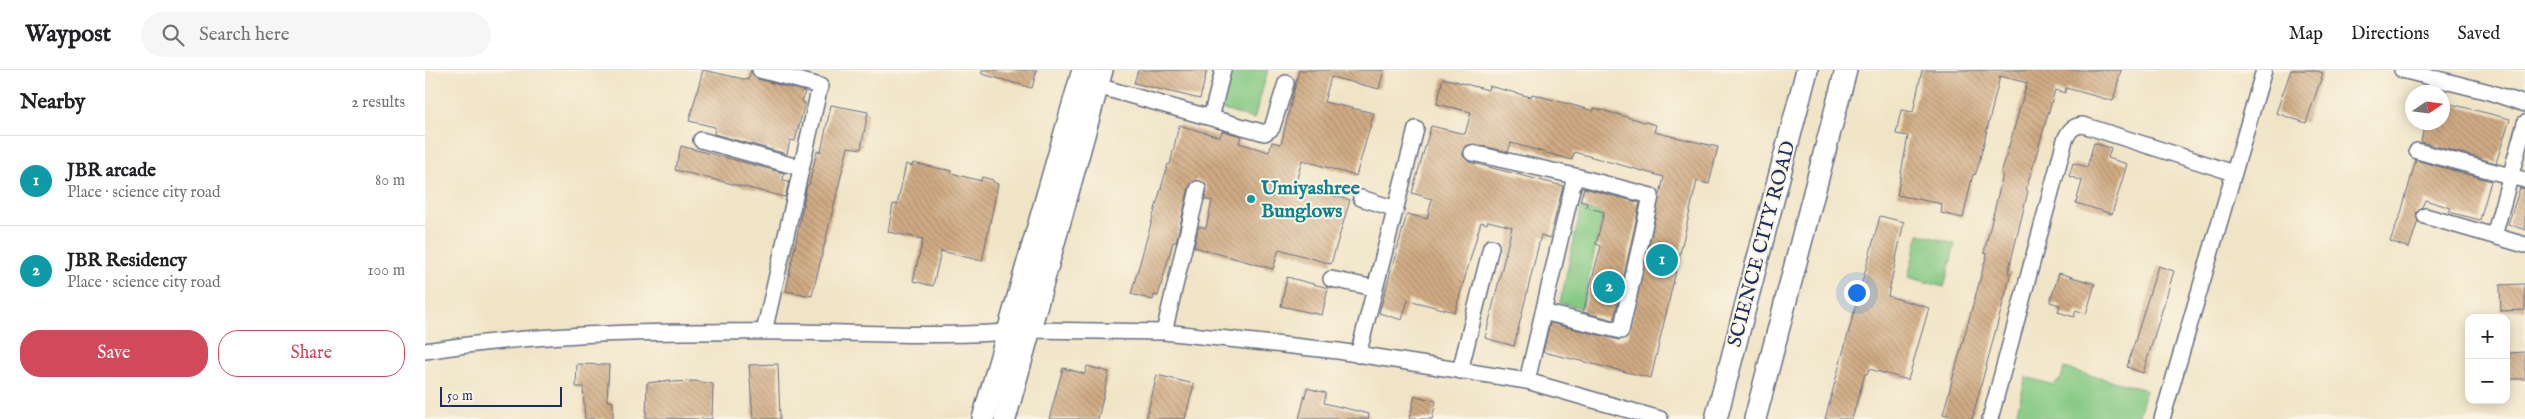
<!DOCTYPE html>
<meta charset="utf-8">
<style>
:root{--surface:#fff;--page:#f6f6f6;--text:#202124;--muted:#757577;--line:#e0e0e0;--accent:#d1495b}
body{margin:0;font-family:"IM FELL English",serif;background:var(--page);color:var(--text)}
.controls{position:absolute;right:15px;bottom:15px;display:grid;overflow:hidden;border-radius:10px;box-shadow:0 2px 12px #0003}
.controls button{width:45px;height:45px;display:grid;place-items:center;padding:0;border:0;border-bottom:1px solid var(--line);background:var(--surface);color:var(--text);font:25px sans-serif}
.compass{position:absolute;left:1980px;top:15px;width:45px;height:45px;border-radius:50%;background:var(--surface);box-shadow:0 2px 12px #0003;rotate:77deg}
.scale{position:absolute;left:15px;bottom:12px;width:122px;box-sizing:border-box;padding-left:5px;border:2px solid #1b2f5e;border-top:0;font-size:14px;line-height:18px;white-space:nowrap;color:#1b2f5e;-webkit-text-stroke:4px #fcf5e5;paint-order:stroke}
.you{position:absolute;left:1431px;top:222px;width:18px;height:18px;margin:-12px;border:4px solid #fff;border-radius:50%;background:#1a73e8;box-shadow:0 0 0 8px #1a73e833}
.badge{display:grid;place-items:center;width:32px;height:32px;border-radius:50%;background:var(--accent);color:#fff;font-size:16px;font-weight:700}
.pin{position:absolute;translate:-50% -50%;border:2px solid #fff;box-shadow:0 1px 5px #0006}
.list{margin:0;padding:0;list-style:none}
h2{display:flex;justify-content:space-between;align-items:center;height:65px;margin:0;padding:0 20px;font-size:21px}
h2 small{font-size:16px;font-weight:400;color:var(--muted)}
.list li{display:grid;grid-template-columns:32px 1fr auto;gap:15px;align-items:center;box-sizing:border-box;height:90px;padding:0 20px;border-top:1px solid var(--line)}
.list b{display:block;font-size:19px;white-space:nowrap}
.list p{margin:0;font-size:16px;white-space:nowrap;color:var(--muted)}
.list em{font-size:16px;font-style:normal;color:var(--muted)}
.actions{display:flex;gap:10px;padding:15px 20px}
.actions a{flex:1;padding:11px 0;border:1px solid var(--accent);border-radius:20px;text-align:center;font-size:18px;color:var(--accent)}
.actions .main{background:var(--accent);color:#fff}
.icon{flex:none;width:28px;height:28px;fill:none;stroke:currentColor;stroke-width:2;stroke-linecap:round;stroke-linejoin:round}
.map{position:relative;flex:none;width:2100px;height:349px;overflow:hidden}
header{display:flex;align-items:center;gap:30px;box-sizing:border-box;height:70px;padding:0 25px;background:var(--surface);border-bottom:1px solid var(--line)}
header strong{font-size:24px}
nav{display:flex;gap:28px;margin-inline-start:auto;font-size:18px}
.search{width:350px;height:45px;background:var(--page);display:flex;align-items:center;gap:12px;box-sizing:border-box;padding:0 18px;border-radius:28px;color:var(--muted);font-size:19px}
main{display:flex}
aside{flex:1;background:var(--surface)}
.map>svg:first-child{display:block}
</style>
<header>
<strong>Waypost</strong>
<div class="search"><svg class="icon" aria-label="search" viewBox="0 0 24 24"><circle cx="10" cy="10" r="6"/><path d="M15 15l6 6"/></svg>Search here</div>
<nav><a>Map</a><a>Directions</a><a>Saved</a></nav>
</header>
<main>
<aside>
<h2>Nearby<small>2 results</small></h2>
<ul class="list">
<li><span class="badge" style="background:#0f9aa8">1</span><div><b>JBR arcade</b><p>Place · science city road</p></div><em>80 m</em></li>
<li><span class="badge" style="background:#0f9aa8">2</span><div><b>JBR Residency</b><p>Place · science city road</p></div><em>100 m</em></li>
</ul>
<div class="actions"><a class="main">Save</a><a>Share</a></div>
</aside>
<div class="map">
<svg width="2100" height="349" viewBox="0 0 2100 349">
<defs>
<pattern id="building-back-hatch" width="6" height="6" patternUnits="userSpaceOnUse" patternTransform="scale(1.25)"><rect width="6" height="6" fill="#d0ab83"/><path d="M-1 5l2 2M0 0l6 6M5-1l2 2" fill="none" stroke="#a88c6e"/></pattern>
</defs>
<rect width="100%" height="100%" fill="#fcf5e5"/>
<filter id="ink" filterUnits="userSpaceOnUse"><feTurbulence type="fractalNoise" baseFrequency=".02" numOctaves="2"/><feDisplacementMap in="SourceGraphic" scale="10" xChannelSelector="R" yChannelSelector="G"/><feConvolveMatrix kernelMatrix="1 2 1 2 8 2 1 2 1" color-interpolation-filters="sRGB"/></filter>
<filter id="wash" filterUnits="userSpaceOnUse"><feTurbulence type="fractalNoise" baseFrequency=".0096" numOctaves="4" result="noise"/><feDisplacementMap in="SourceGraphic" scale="20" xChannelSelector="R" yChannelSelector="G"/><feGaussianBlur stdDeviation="1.12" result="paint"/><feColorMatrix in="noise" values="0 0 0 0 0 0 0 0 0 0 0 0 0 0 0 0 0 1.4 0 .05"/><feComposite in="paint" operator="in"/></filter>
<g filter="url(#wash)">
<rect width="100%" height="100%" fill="#f0e4c6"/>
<!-- green -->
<path fill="#85c983" stroke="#507c70" d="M807 0H843L829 49 795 39Z
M1156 138 1178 143 1157 238 1135 233Z
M1494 164 1530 174 1519 217 1483 207Z
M1639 298 1721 320 1713 349H1590L1601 307 1628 315 1636 309Z"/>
<g id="blocks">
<!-- building -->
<path fill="url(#building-back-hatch)" d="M278 0 323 10 326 0 328 6 333 9 380 22 377 32 380 33 370 71 365 70 362 84 289 64 290 57 264 51Z
M557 0H612L607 18 557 4Z
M713 0H782L775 29 709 13Z
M874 0H959L954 19 906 7 899 32 949 43 931 106 877 90 870 116 925 130 906 194 854 179 848 199 769 177 774 156 781 158 787 131 780 129 782 121 780 113 771 110 764 117 751 172H748L733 226 729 225 728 230 706 224 743 94 745 95 754 55 795 67 797 61 816 66 814 73 844 82 847 72 856 74Z
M1497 0H1696L1688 31 1641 18 1640 23 1630 20 1601 120 1603 121 1583 203H1586L1547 349H1536L1518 344 1562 184 1559 183 1578 104H1576L1602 13 1575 6 1553 97 1550 105 1548 104 1538 148 1516 143 1517 134 1472 125 1483 66 1471 64 1476 40 1488 42Z
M1866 0H1889L1898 3 1881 53 1851 43Z
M1018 8 1063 20 1064 16 1106 27 1107 24 1169 41V38L1231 55 1229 62 1293 77 1284 114 1272 111 1226 308 1118 282 1125 253 1194 270 1203 267 1239 107 1149 82 1147 90 1086 73 1083 82 1049 74 1040 76 1038 80V86L1044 92 1138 116 1125 168 1116 165 1089 276 1060 268 1087 157 1063 151 1062 154 1056 152 1030 242 983 230 977 250 954 243 982 144 1002 149 1007 129 987 123 1006 56 1040 64 1046 42 1012 34Z
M2018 32 2085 49 2071 93 1996 72 2000 52H2018Z
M406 35 443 42 436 79 423 77 387 226 361 221 382 115H384L392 81 396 82Z
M1669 73 1686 78 1683 88 1702 94 1687 144 1651 133 1657 111 1644 106 1648 93 1662 97Z
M256 76 359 103 358 110 364 111 360 127 250 100Z
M1991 90 2066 111 2055 150 2024 142 2026 138 2000 130 1997 137 1991 143 1993 151 1984 178 1965 171 1976 143Z
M488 93 527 101 526 103 556 111 557 107 568 110V112L573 114 557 191 516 181 508 216 488 211 498 169 463 162 468 134 472 135 481 94 487 96Z
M1159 118 1215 133 1189 250 1158 242 1176 176 1171 174 1179 142 1161 137 1162 133 1155 131Z
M2095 118 2100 119V160L2083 154Z
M1455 146 1479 152 1463 226 1504 238 1483 310 1444 299 1442 304H1440L1427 349H1400Z
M1733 196 1749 201 1718 303 1702 297Z
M1634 203 1670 214 1661 244 1651 240 1649 247 1633 242 1635 235 1625 232Z
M862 207 903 218 897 245 856 236Z
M2100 214V240L2076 241 2075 215Z
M2100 282V309H2085L2084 283Z
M152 294 184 295 182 331 188 332V349H160L158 317H151Z
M353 294 355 349H328L324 295Z
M662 296 684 302 673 349H624L638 298 660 304Z
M732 305 769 314 760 349H721Z
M246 310 245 312 270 311 288 314 287 349 221 348 222 313Z
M882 318 901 323 899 333 944 344 943 349H874Z
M990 326 1011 331 1007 349H984Z"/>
</g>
</g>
<g filter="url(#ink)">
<use href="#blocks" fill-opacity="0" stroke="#666e82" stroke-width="1"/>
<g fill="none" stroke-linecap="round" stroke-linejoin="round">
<defs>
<path id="street" d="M335 0 395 16 339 262
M1977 0 2064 22 2100 34
M672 16 840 63 847 58 861 13
M786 48 798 0
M276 70 376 98
M1992 81 2100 110
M1047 83 1150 106 1226 126 1196 261 1118 242
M936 128 971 139
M2000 146 2100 175
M2069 166 2100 53
M906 209 950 218
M739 262 773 119
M0 281C124 261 249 261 374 262 450 263 529 268 605 260L739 262 913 281 1102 311 1235 349
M933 285 991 59
M1035 301 1066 177
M1102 311 1150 106
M1565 349 1640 70C1644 61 1647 56 1658 55L1809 103
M1737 349 1839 0"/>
<path id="secondary" d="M558 349 658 0
M580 349 677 0
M1291 349 1382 0
M1330 349 1421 0"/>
</defs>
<!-- street casing -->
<use href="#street" stroke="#666e82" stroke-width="18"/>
<!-- secondary casing -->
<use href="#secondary" stroke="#666e82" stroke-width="24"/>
<!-- street -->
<use href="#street" stroke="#fff" stroke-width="15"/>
<!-- secondary -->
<use href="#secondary" stroke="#fff" stroke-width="21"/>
</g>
</g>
<!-- markers -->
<circle fill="#0f9aa8" stroke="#fcf5e5" stroke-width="2" cx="826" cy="129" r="5"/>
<g text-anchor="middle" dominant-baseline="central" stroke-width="4" stroke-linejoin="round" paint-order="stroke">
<!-- culture labels -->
<g font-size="20" font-weight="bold" fill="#0d838f" stroke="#fcf5e5" text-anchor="start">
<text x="836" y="118">Umiyashree<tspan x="836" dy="23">Bunglows</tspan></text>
</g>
<!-- street labels -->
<g font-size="20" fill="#1b2f5e" stroke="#fcf5e5">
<text transform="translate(1337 174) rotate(-75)">SCIENCE CITY ROAD</text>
</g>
</g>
</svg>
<div class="controls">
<button>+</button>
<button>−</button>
</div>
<svg class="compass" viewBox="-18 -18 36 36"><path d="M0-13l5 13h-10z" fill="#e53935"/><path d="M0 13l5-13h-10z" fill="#757577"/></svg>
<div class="scale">50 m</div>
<div class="you"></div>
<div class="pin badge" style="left:1237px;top:190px;background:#0f9aa8">1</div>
<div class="pin badge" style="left:1184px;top:217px;background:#0f9aa8">2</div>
</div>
</main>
